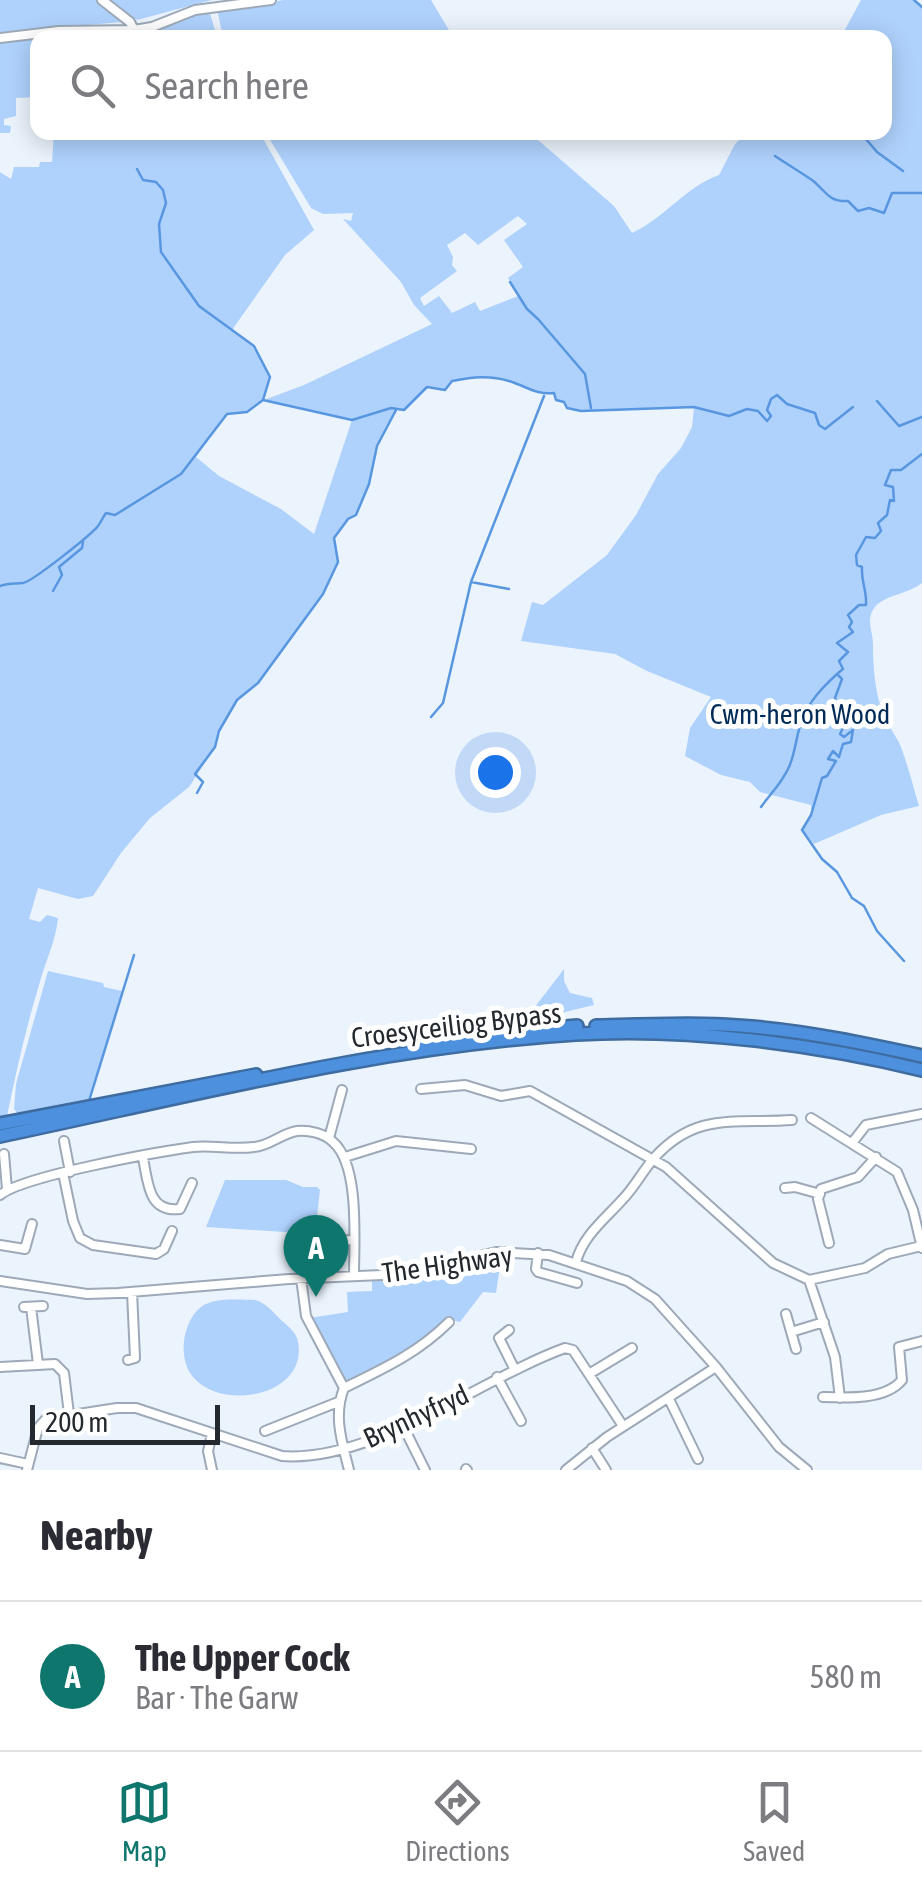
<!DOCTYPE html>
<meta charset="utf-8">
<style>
:root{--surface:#fff;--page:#f2f2f3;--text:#2b2b33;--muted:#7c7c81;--line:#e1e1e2;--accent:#0f766e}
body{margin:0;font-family:"Asap Condensed",sans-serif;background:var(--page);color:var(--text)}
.scale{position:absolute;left:30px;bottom:25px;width:190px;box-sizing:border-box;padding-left:10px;border:5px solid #24292f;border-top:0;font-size:28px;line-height:35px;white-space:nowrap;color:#24292f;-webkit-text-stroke:8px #fff;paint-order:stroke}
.you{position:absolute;left:495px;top:772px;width:35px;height:35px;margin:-25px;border:8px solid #fff;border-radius:50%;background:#1a73e8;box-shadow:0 0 0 15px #1a73e833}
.badge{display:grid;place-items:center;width:65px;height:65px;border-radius:50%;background:var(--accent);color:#fff;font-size:32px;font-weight:700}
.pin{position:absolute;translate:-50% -82px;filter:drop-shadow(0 2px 5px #0008)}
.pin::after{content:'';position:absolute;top:52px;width:35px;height:30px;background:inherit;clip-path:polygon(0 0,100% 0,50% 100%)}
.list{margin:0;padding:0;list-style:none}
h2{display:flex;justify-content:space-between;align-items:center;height:130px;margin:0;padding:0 40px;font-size:42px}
h2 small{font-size:32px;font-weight:400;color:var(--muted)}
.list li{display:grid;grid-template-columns:65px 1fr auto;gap:30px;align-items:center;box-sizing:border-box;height:150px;padding:0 40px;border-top:2px solid var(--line)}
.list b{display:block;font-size:38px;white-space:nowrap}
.list p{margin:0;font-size:32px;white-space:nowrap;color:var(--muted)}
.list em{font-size:32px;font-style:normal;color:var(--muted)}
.icon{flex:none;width:55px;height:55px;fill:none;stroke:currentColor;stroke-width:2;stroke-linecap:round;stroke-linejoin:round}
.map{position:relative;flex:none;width:922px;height:1470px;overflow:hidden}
.search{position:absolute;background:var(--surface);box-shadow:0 5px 25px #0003;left:30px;right:30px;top:30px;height:110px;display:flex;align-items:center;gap:25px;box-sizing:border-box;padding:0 35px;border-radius:20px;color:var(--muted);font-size:38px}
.sheet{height:280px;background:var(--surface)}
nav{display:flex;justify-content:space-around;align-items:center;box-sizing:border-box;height:140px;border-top:2px solid var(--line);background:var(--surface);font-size:28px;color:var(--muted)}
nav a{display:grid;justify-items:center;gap:5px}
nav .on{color:var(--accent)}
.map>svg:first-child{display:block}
</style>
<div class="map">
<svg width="922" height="1470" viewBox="0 0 922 1470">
<rect width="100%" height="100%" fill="#ebf3fc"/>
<!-- green -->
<path fill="#afd2fd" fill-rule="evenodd" d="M0 0H97L123 19 121 22 0 33Z
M107 0H212L137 20Z
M284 0H431L453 37H223L217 9Z
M861 0H914L922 7V583C908 594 885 595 875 607 865 619 873 631 873 644 873 667 875 698 886 719 890 729 897 737 901 747 908 766 913 786 919 806L881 815 814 844 802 830 811 815V805L760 792 750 782 721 775 685 756 690 728 711 697 647 671 615 654 521 641 532 602 543 605 607 555 636 515 658 474 681 448 692 427 694 407 581 411 567 408 564 402 556 400 554 393C535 396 527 387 509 381 489 375 473 377 453 381L445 390 427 387 404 410 397 409 377 446 369 484 356 515 348 519 335 538 338 562 323 594 258 683 237 700 219 731 215 747 189 787 150 818 121 853 93 896 78 899 38 888 29 919 40 922 47 915 58 918C56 941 45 962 39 985 26 1028 16 1072 7 1116L0 1117V172L11 179 14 167H39L40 162H52L54 133H260L314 230 285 255 232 330 254 346 270 377 264 400 304 385 432 324 414 305 401 282 343 219 351 221 353 213 323 214 311 208 266 133H530L614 206 632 233C665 218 685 187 719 175L735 144 747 133 884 132V38L841 37ZM518 216 527 224 504 240 523 267 508 278 518 296 480 311 475 302 452 313 439 296 424 306 420 298 457 271 452 265 453 257 447 245 465 233 478 245ZM263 400 352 420 314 534 281 509 219 476 196 457 227 414 247 412Z
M209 10 217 37 38 38 37 109 35 97 16 98V116L4 119V125L11 126 10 133H0V41L59 34 156 33 169 24Z
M564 969V981L570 993 592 998 594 1005 536 1019 531 1012Z
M48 971 103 983 104 987 122 991 89 1101 18 1114 14 1109 16 1084Z
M225 1180H286L303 1187H317L320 1190 315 1234 206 1227Z
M501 1259 496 1293 483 1292 460 1322 447 1319 409 1353 343 1383 309 1318 348 1312 347 1292 372 1291V1280H418L478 1262Z
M255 1300C266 1303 271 1310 279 1318 286 1325 297 1332 298 1342 308 1395 224 1412 194 1378 177 1360 182 1322 201 1307 214 1297 239 1300 255 1300Z"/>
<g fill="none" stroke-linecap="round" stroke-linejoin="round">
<!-- stream -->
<path stroke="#5897e0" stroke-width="2.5" d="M914 0 922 7
M860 132 877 152 903 171
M775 156C787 164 800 172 812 180 826 191 828 202 848 201L858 211 869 208 884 213 892 193H922
M137 169 143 180 156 182 163 190 166 203 159 224 161 252 199 306 254 346 270 377 263 400
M510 282 527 309 538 319 585 374 591 408
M877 401 899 426 922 417
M471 582 509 589
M0 586C9 583 15 584 23 583 32 582 92 534 98 526 101 522 103 517 106 513L115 515 181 474 227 414 247 412 263 400 352 420 391 408 404 410 427 387 445 390 452 381C473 377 489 375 509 381 528 387 536 395 554 393L556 400 564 402 567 408 581 411 694 407 729 416 747 409 758 411 767 421 771 416 767 410 771 399 777 395 787 404 815 413 819 425 825 429 853 407
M53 591 62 575 59 567 82 548 83 542
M431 717 443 703 471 582 544 396
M197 793 203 782 195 774 215 747 219 731 237 700 258 683 323 594 338 562 334 538 348 519 356 515 369 484 377 446 396 410
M761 807C771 793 782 783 789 767 796 751 796 735 802 720 809 701 823 687 837 674
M904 961 877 931 864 906 852 898 837 872 822 859 802 830 811 815 822 778 827 776 836 761 828 759 833 751 839 757 843 744 851 742 853 730 844 737 840 734 843 728 835 698 842 679 837 674 843 669 839 661 848 652 837 643 853 632 849 627 852 622 848 615 859 605H866C867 591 861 581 862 567L857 565 856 555 866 537 875 538 881 531 878 523 887 515 890 500 894 501 893 487 885 485 891 470H901L922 454
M89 1101 134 955"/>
<defs>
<path id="minor" d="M102 0 130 22 134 30
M0 38 59 31 134 30 152 27 195 10 271 0
M421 1089 465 1085 501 1096 530 1091 666 1167 773 1263 809 1280 835 1357 840 1398
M811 1118 897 1172 913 1210 922 1248
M329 1138 342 1090
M64 1141 70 1172
M852 1143 866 1125 922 1114
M4 1154 7 1189
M345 1157 396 1141 471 1149
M143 1158C148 1182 148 1213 180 1209L192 1183
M63 1173 73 1221 80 1238 93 1245 156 1254 164 1249 172 1231
M785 1188 795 1187 820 1194
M0 1195C23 1176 157 1152 193 1147 214 1145 234 1150 254 1147 270 1146 282 1133 297 1131 309 1130 324 1133 333 1142 360 1165 354 1241 354 1275
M306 1242 354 1240
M829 1243 818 1199 821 1189 858 1177 876 1157
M0 1245 25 1249 32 1224
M538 1253 536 1269 538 1272 577 1283
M576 1262C583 1236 604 1220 622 1200 635 1187 643 1170 655 1157 697 1111 737 1124 792 1120
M301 1278 306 1316 344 1388C333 1416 342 1442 349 1470
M809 1280 865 1268 888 1254 921 1246
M0 1281 87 1294 118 1293 289 1279 405 1274 496 1252 549 1255 627 1281 655 1299 716 1367 779 1447 807 1470
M24 1307 43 1306
M31 1307 38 1364
M786 1314 796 1349
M509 1330 499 1338 514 1368
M791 1332 824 1322
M128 1360 135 1358 132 1292
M0 1367 55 1364 64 1373 69 1414
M589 1374 632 1348
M497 1377 521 1421
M344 1388C383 1369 418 1353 449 1322
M823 1397C847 1398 886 1400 902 1380L899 1347 922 1341
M669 1399 698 1459
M403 1426 425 1470
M265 1431 338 1402
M592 1448 606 1470
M0 1458 28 1464
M466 1469 467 1470
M27 1470 38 1428 46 1419 117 1408H136L282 1456C372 1463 480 1379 565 1348L573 1350 623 1426
M212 1470 208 1451 212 1434
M566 1470 607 1437 716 1367"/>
<path id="highway" d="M596 1026C648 1025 700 1022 752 1027 810 1032 866 1044 922 1056
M412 1046 499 1033 577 1026
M0 1124 256 1075
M0 1136C190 1096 381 1046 576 1034 685 1027 816 1044 922 1070"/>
</defs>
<!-- minor casing -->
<use href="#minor" stroke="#9da9b8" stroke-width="12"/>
<!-- highway casing -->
<use href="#highway" stroke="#3e6ca1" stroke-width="16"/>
<!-- minor -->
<use href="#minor" stroke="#fff" stroke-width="8"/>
<!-- highway -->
<use href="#highway" stroke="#4c90de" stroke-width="11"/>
</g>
<g text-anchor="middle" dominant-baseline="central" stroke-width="10" stroke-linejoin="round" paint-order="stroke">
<!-- park labels -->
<g font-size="28" fill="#002a57" stroke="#fff">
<text x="800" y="714">Cwm-heron Wood</text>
</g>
<!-- street labels -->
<g font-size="28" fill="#24292f" stroke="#fff">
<text transform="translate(456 1025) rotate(-7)">Croesyceiliog Bypass</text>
<text transform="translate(447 1264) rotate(-8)">The Highway</text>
<text transform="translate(416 1416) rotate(-25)">Brynhyfryd</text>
</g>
</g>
</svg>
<div class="scale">200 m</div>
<div class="you"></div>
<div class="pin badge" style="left:316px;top:1297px">A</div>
<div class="search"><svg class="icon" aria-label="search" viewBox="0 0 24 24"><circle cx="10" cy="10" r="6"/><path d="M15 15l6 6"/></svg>Search here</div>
</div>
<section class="sheet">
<h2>Nearby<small></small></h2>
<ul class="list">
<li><span class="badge">A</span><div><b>The Upper Cock</b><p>Bar · The Garw</p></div><em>580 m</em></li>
</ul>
</section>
<nav>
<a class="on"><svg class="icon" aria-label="map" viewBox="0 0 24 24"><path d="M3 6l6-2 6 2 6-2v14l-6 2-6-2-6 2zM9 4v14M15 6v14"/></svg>Map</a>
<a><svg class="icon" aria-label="directions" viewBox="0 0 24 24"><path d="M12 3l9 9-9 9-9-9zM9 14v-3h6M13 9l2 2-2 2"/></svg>Directions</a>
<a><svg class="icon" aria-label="saved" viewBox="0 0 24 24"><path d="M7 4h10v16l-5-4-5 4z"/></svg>Saved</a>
</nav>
